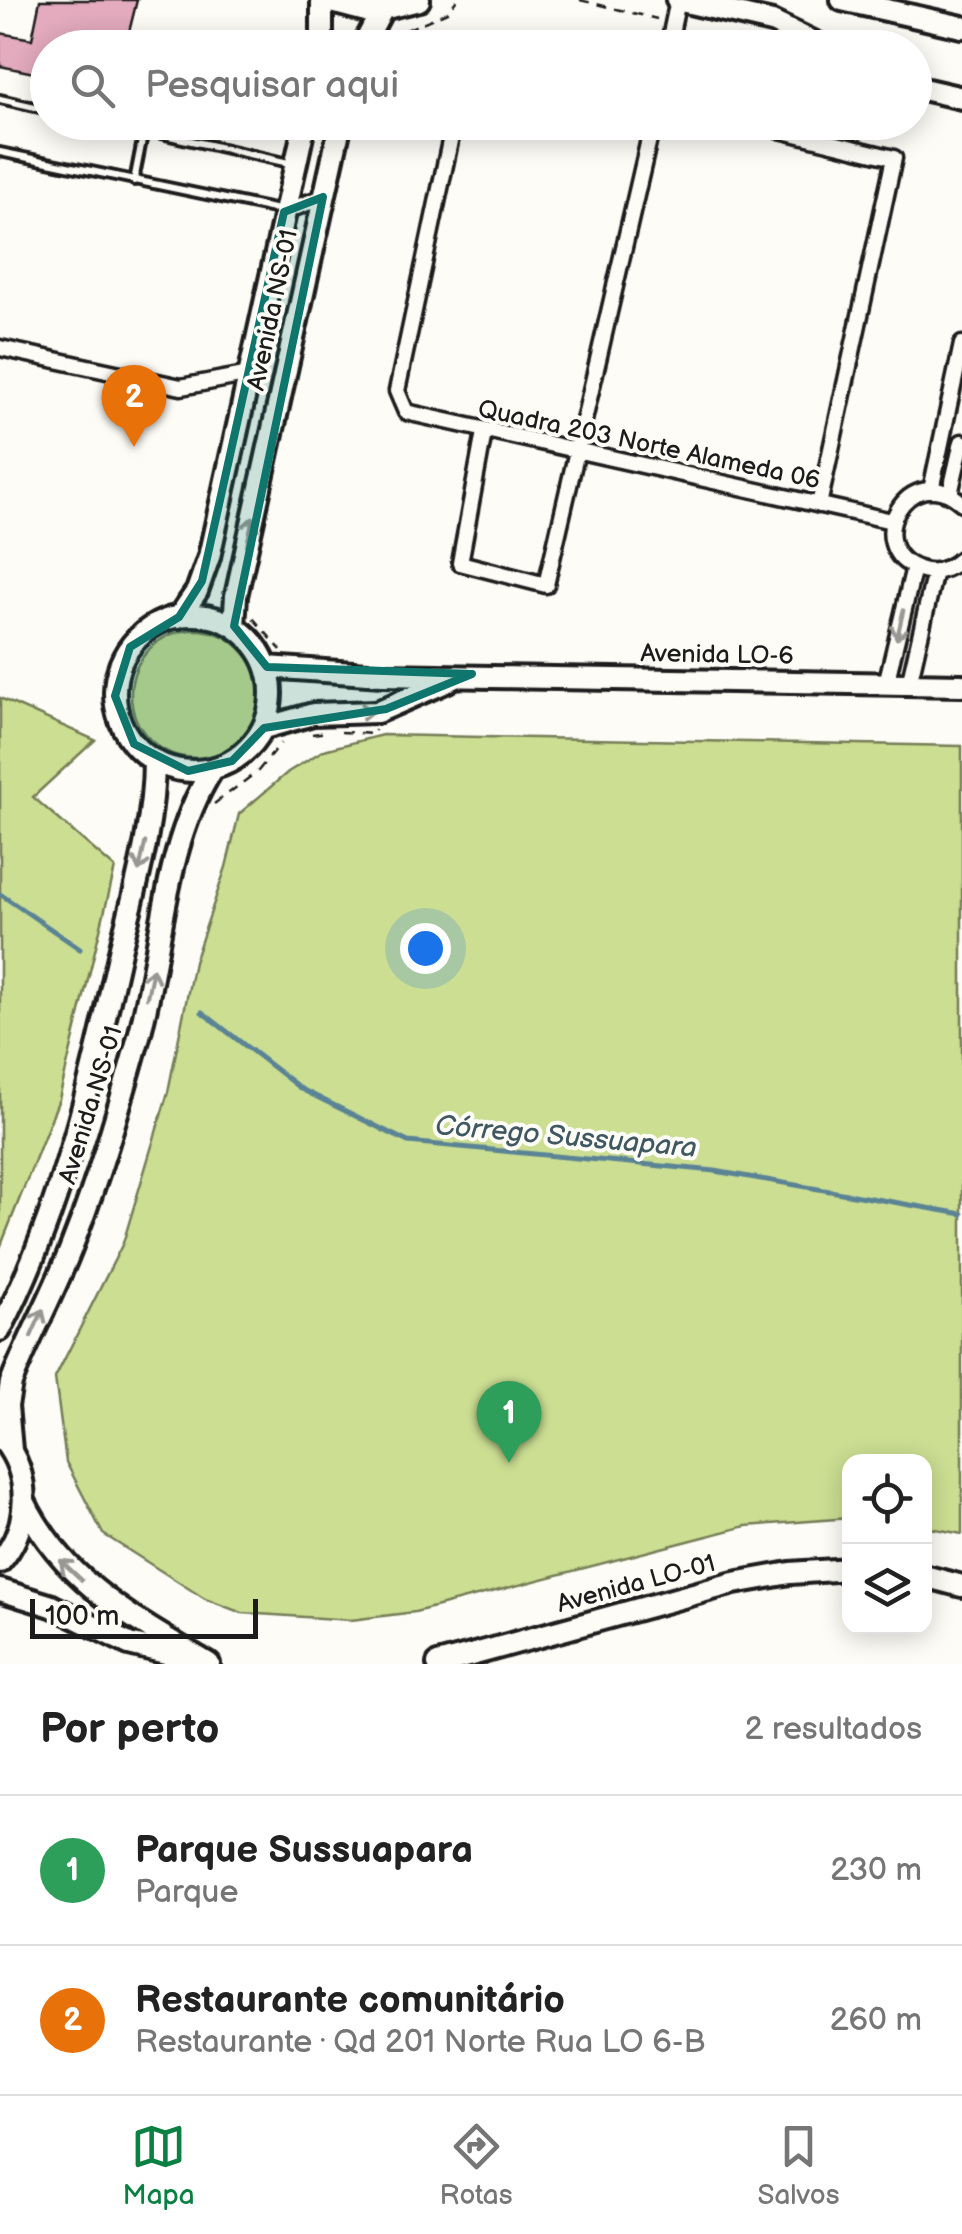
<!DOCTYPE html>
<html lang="pt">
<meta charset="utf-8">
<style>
:root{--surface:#fff;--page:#f2f2f2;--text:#222;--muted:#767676;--line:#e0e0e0;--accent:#0b8043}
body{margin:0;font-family:"Balsamiq Sans",sans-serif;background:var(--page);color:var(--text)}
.controls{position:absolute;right:30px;bottom:30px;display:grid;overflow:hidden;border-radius:20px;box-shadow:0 5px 25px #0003}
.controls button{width:90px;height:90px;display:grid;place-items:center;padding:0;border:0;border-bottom:2px solid var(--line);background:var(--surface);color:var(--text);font:50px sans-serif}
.scale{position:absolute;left:30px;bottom:25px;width:228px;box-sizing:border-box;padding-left:10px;border:5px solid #1c1c1c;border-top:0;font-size:28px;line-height:35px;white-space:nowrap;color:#1c1c1c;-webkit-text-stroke:8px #fdfcf7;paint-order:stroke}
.you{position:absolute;left:425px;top:948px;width:35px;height:35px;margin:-25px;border:8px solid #fff;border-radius:50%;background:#1a73e8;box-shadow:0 0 0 15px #1a73e833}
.badge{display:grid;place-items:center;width:65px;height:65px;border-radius:50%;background:var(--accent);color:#fff;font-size:32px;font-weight:700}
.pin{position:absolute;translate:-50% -82px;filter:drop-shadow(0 2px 5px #0008)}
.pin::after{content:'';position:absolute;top:52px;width:35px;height:30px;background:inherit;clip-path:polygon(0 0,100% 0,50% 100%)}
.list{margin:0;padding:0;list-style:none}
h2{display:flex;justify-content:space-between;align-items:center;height:130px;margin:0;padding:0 40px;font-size:42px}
h2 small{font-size:32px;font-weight:400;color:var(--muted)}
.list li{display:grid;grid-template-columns:65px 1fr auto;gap:30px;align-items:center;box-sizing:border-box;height:150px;padding:0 40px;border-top:2px solid var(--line)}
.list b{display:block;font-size:38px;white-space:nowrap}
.list p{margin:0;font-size:32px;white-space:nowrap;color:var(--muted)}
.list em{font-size:32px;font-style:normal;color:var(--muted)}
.icon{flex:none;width:55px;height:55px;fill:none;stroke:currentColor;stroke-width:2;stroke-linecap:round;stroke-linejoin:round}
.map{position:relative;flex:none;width:962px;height:1664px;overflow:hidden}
.search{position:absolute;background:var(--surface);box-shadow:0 5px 25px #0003;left:30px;right:30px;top:30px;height:110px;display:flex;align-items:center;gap:25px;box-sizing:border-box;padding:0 35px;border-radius:55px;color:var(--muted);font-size:38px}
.sheet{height:430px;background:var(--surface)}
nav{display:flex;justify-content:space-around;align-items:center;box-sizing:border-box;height:140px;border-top:2px solid var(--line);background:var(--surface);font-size:28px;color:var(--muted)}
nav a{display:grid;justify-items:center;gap:5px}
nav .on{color:var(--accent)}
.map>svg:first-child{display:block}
</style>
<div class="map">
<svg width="962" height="1664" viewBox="0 0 962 1664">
<rect width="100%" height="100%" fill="#fdfcf7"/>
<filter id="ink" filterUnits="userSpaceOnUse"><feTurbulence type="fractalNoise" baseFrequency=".01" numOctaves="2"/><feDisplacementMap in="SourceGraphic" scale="20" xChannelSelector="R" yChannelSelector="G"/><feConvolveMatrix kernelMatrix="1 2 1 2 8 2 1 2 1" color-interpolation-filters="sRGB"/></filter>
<g filter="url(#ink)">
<!-- green -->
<path fill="#cbde92" stroke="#747d57" stroke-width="2.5" d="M131 694a64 64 0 1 1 128 0a64 64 0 1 1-128 0Z
M0 698 95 740 33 797 115 868 59 1099 0 1248Z
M382 735 962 746V1534L925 1527 924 1462H850L849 1518 746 1526 415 1612 351 1620 242 1613 205 1599 103 1534 66 1462 55 1378 123 1243 168 1092 194 962 226 867 239 814 288 772 324 750Z"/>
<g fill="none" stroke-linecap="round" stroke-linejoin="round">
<!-- stream -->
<path stroke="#5a8395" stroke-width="5" d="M0 894 80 949
M202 1012 301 1089 408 1142 715 1171 962 1214"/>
</g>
<!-- building -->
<path fill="#e3abbd" stroke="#1c1c1c" stroke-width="2.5" d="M40 0H137L125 48H48V76L0 66V33L32 39Z"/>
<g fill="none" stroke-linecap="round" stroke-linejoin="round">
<defs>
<path id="lane" d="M0 99 48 110
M108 122 293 164
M0 152 283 211
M134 181 144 130"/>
<path id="street" d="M668 48 678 0
M747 122 894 158 819 505
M452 132 397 391 406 412 892 521
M284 212 323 197
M0 348 181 387 250 374
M484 432 460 563 546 585 653 122
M931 490 962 344
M950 494 962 442
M962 503C908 456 859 548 919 569 935 575 950 569 962 558
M886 684 914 567
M909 684 935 571"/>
<path id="secondary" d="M324 0 370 12 419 0
M677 0 772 22 826 48
M842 0 962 27
M322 48V0
M362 48 381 12
M914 87 962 98
M115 693a78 78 0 1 1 156 0a78 78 0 1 1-156 0Z
M179 617 197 591 209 557 305 122
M234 626 236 596 341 122
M267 667 382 675 962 685
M264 728 313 714 377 712 448 681
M0 1330C62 1211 92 1077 121 947 136 885 154 824 154 760
M11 1450 7 1406 11 1383C30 1335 55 1291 73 1243 99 1177 119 1108 138 1040 163 951 162 849 212 770
M24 1501C63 1582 134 1619 209 1664
M0 1562C30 1527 32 1476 3 1440
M924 1576 962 1586
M0 1590 52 1606 129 1644 190 1659
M438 1664 734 1583 790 1573 850 1569"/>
</defs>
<!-- lane casing -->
<use href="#lane" stroke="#1c1c1c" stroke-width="14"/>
<!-- street casing -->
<use href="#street" stroke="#1c1c1c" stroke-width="21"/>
<!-- secondary casing -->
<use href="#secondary" stroke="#1c1c1c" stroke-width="28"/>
<!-- path -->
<path stroke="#1c1c1c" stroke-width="2.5" stroke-dasharray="10 8" stroke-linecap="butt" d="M580 0 657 19
M390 37 447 12 457 0
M253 618 281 650
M341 732 374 734 375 730
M312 734 329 732
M214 804 258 771 281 743"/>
<!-- lane -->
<use href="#lane" stroke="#fdfcf7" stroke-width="6"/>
<!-- street -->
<use href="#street" stroke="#fdfcf7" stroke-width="14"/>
<!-- secondary -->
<use href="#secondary" stroke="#fdfcf7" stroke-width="20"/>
</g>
<!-- one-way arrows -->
<defs><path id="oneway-shaft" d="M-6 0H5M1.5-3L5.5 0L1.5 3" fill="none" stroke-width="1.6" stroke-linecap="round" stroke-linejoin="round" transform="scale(2.5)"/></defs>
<g stroke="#989794">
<use href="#oneway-shaft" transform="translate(250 531) rotate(-78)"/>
<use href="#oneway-shaft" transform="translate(900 625) rotate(103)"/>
<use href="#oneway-shaft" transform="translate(359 712) rotate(-2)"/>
<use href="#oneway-shaft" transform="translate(142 857) rotate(103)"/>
<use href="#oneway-shaft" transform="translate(150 983) rotate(-78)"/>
<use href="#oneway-shaft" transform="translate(37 1323) rotate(-66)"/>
<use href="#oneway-shaft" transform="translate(71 1570) rotate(-137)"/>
</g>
</g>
<!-- marked area -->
<path fill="#0f766e" fill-opacity="0.2" stroke="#0f766e" stroke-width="8" stroke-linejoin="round" d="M323 197 234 626 267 667 472 674 386 709 264 728 232 761 188 771 134 744 115 696 130 647 179 617 202 581 284 212Z"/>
<g text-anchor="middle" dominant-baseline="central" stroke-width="8" stroke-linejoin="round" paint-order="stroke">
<!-- street labels -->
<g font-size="25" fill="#1c1c1c" stroke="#fdfcf7">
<text transform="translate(273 310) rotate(-78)">Avenida NS-01</text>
<text transform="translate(649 445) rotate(12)">Quadra 203 Norte Alameda 06</text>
<text transform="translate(717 655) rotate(1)">Avenida LO-6</text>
<text transform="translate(91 1105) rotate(-73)">Avenida NS-01</text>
<text transform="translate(636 1584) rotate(-15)">Avenida LO-01</text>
</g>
<!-- water labels -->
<g font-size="28" font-style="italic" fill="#405862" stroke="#fdfcf7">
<text transform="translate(566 1137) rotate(5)">Córrego Sussuapara</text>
</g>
</g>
</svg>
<div class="controls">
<button><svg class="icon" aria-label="locate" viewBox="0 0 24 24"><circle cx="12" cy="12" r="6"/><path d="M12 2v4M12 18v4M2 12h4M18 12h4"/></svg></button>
<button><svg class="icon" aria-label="layers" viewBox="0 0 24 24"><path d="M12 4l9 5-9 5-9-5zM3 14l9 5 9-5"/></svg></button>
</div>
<div class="scale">100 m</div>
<div class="you"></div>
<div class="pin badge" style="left:509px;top:1463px;background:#2e9e5b">1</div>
<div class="pin badge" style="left:134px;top:447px;background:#e8710a">2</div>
<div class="search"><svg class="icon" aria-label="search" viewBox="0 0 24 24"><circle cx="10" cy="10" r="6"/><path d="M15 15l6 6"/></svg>Pesquisar aqui</div>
</div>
<section class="sheet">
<h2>Por perto<small>2 resultados</small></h2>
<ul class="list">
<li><span class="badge" style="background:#2e9e5b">1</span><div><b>Parque Sussuapara</b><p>Parque</p></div><em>230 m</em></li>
<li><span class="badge" style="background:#e8710a">2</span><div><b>Restaurante comunitário</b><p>Restaurante · Qd 201 Norte Rua LO 6-B</p></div><em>260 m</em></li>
</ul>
</section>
<nav>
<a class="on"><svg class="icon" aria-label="map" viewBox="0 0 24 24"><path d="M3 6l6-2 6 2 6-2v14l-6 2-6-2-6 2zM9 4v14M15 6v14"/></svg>Mapa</a>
<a><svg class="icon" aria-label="directions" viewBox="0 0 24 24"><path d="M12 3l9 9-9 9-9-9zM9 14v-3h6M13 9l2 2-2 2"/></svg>Rotas</a>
<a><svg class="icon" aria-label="saved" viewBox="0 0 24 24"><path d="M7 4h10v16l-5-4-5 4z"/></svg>Salvos</a>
</nav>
